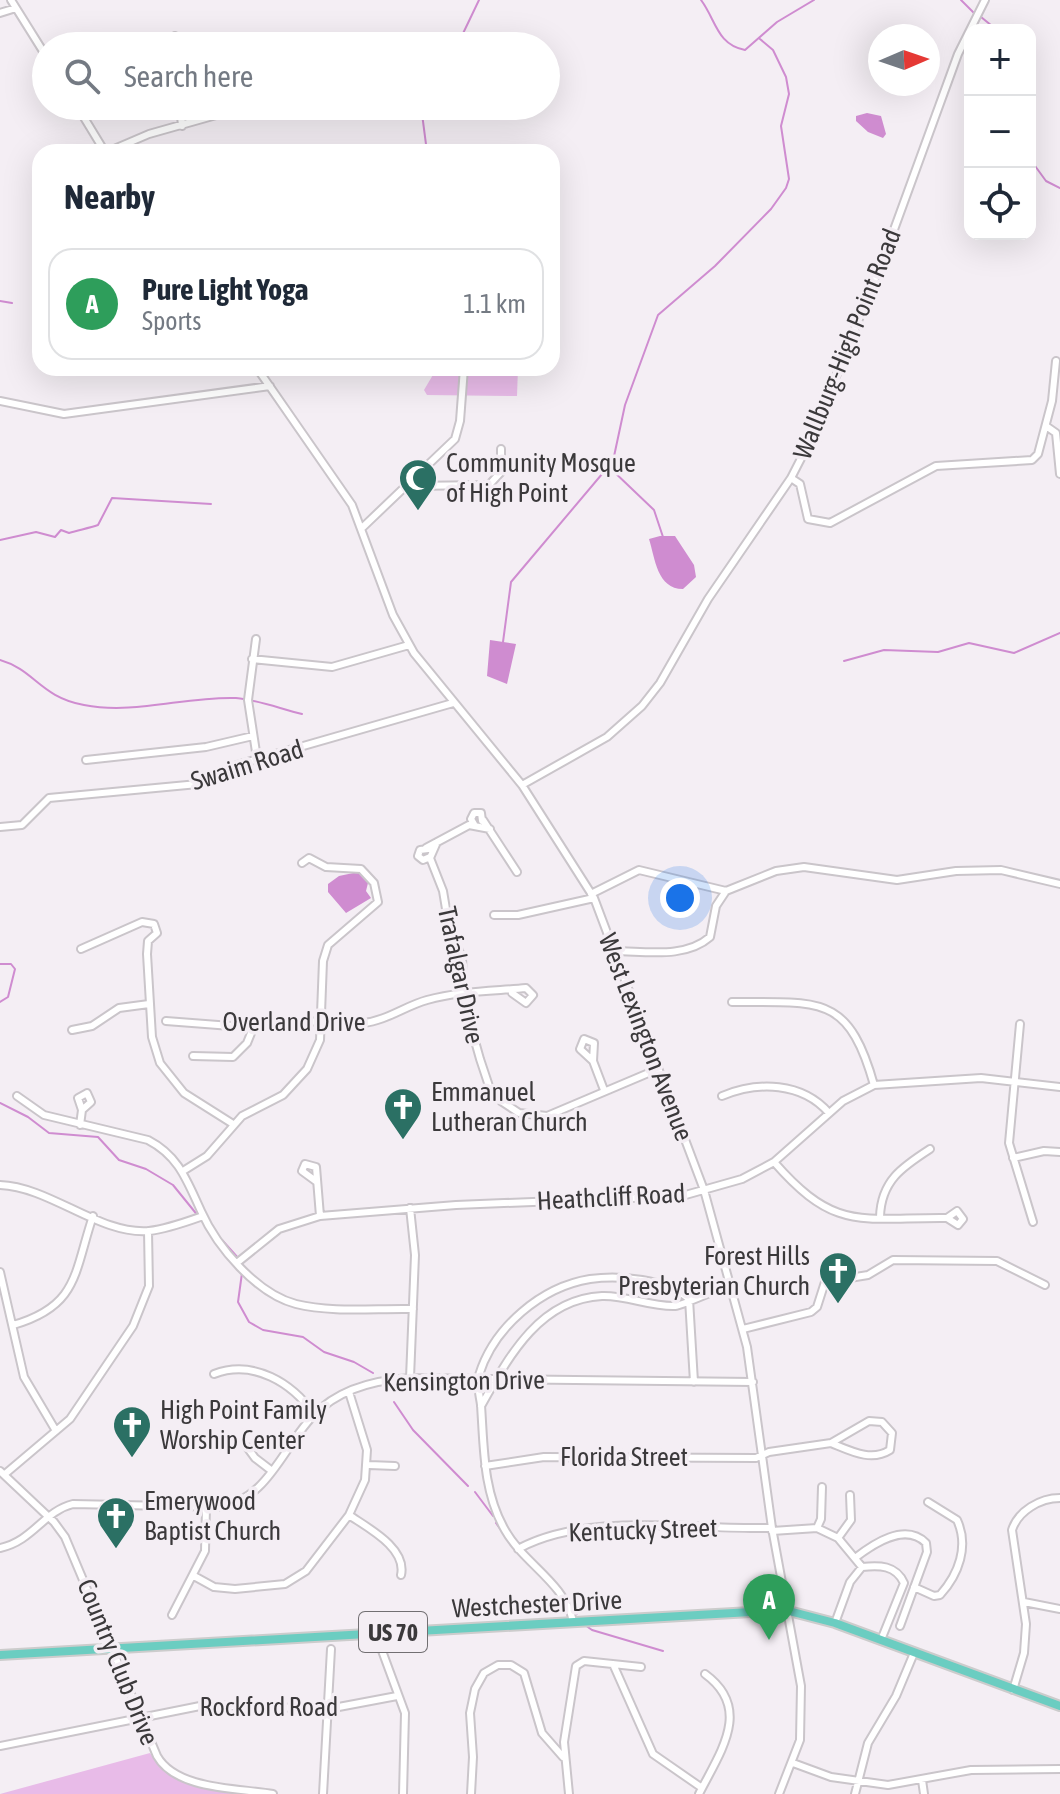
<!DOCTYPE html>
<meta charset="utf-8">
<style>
:root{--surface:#fff;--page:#f6f6f7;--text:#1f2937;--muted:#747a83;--line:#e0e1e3;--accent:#2b7064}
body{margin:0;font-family:"Asap Condensed",sans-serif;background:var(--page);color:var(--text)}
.controls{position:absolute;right:24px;top:24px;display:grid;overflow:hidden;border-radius:16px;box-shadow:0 8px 32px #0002}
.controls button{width:72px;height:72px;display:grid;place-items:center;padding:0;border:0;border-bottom:2px solid var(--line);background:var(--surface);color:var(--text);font:40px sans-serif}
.compass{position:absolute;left:868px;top:24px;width:72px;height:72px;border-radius:50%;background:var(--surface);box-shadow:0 8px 32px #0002;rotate:88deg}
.you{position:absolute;left:680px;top:898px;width:28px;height:28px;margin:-20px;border:6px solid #fff;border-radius:50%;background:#1a73e8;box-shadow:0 0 0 12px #1a73e833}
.badge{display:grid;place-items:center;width:52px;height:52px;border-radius:50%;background:var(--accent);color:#fff;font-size:26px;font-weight:700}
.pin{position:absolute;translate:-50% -66px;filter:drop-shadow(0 2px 4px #0008)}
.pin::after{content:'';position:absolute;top:42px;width:28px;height:24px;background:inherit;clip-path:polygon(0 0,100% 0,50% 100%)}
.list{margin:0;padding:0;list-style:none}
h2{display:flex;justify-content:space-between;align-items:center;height:104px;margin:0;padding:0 32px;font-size:34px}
h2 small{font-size:26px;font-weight:400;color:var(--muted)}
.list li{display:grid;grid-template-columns:52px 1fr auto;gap:24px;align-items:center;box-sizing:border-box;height:112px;margin:0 16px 16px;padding:0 16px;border:2px solid var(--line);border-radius:24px}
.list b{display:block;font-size:30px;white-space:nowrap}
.list p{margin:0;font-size:26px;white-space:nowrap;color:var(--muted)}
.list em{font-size:26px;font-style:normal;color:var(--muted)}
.icon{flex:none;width:44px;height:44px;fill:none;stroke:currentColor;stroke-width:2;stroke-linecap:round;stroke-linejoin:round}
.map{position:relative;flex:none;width:1060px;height:1794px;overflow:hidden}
.search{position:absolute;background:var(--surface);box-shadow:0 8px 32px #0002;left:32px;top:32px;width:528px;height:88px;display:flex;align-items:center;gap:20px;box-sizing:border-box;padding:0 28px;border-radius:44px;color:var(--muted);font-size:30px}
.panel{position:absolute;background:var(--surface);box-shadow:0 8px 32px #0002;left:32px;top:144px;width:528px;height:232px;border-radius:24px}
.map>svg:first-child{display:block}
</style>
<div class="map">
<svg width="1060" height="1794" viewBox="0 0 1060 1794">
<rect width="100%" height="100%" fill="#f4eef4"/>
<!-- green -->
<path fill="#e8bbe8" d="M437 368H518L517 396 427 395 424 390Z
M150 1753C171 1788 218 1787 255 1794H0Z"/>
<!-- water -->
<path fill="#cf8cd0" d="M867 113 881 116 886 134 883 138 868 132 856 121V116Z
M660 536H675L694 565 696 577 683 589C657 589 655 558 649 539Z
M490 640 516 644 507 684 487 676Z
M358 872 368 883 366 891 371 898 346 913 328 892V884L339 876Z"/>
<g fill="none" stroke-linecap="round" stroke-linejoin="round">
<!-- stream -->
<path stroke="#cf8cd0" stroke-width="2" d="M701 0C716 20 717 45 745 50L777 22 814 0
M961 0 974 13
M981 17 997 30
M457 46 479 0
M421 106 427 152
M1030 159 1046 181 1060 188
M0 301 12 303
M610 468 654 510 663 537
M0 540 36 532 55 537 61 530 69 533C79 530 89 528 98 525L112 498 211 504
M503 642 511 582 613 461 625 405 658 315 715 266 771 209 786 188 789 179 781 126 789 94 786 77 773 50 760 39
M0 660C35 670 40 697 84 705 135 715 186 696 236 698 258 700 281 709 302 714
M844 661 884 650 938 652 969 643 1014 653 1060 633
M0 964H11L15 969 8 997 0 1002
M0 1103 28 1117 49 1133 98 1137 119 1160 146 1169 173 1185 203 1222
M222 1240 239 1259
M242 1273 238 1302 249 1322 263 1330 303 1337 324 1352 354 1362 373 1373
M394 1402 413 1430 468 1486
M475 1492 493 1516
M496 1523 504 1534
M575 1605 577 1614
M585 1625 592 1630 663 1651"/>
<defs>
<path id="minor" d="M11 0 46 56
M0 13 16 8
M175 36 184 46
M220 46 289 38 313 46
M77 106 105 152
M180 106 182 126
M107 152 149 134 248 106
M257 368 352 505 393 615 414 653 522 785 594 898 704 1190 747 1347 772 1528 801 1686 800 1740 779 1794
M0 401 64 414 270 386
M1046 426 1056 433 1060 474
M791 478 800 484 808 519 830 523 936 466 1032 460 1038 454 1052 401 1056 361
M408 486 489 485 501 472V449
M363 527 455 439 460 421 464 368
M256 639 248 700 256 752
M252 659 332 667 409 645
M86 760 206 747 253 736
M522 785 607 737 642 706 660 683 708 599 791 478 811 439 888 246 958 54 985 0
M483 820 517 872
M474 824 471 819 474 813H481L482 821
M0 827 22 825 49 798 198 784 237 765 453 703
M437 842 430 858 443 891 449 927 462 958 464 1002 480 1059 489 1086 501 1101 519 1113 547 1116 658 1069
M426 848 469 825 490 829
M428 849 420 850 418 856 423 860 430 857
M591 894 639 870 726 891 776 871 804 867 897 880 956 871 1001 870 1060 884
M494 915H518L594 898
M81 949 142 922 154 924 157 933 148 941 147 954 152 1037 160 1063 184 1093 233 1124
M614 951C645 951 685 959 710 937L716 906 726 891
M732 1002C818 1003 848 992 874 1085
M166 1021 231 1026 262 1020 363 1023C386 1021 405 1006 427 1000 459 991 495 991 526 988L533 995 526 1003 512 993
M1020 1024 1009 1143 1033 1222
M72 1030 92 1026 119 1008 149 1004
M193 1056 233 1057 247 1043 256 1021
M593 1061 580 1049 584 1039 594 1043 593 1061 604 1090
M17 1096 44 1115 148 1140C179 1156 187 1181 201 1211 217 1247 257 1294 296 1304 332 1313 376 1308 413 1309
M722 1096C758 1081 802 1082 829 1113
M80 1125 82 1110 91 1102 87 1093 78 1098 82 1110
M1013 1158 1044 1151 1060 1152
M774 1162C836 1233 861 1217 947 1218L957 1211 963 1219 958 1225 947 1218
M183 1171 207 1156 242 1116 283 1095 307 1069 320 1040 323 961 328 945 378 902 374 883 361 869 326 867 309 858 302 863
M317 1182 302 1171 305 1164 316 1167 320 1216
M0 1185C51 1187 99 1235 149 1231 167 1229 186 1222 203 1216
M880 1217C881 1181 902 1167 930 1149
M238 1262 279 1229 320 1216 456 1205 682 1196 742 1179 774 1162 843 1101 874 1085 981 1078 1060 1087
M0 1272 24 1377 56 1431
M689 1299 694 1382
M13 1325C79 1306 74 1272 93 1216
M743 1329 811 1312 817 1307 825 1282 868 1275 893 1260 997 1261 1045 1285
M214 1374C254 1359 292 1383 314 1414
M410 1378 415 1255 410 1208
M481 1406C508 1358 539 1299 602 1296 626 1295 651 1307 675 1306 684 1305 719 1288 732 1284
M869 1421 882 1422 892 1433 890 1450C871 1462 851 1451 831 1443Z
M247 1447 255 1458 272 1471
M369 1465 395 1466
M485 1466 544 1457 756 1458 769 1452 831 1443
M0 1471 54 1522 65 1537 157 1756C176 1790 238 1788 273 1794
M5 1474 70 1419 133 1326 149 1286 148 1231
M850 1495 851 1520 838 1538 862 1567C879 1565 896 1565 904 1583L881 1640
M349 1515C368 1528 407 1548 401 1575
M817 1528 821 1519 822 1487
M772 1531 817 1528 838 1538
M0 1548C33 1541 44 1511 73 1504L217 1507C268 1501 282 1448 313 1416 338 1389 375 1380 410 1378L753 1382
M518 1549C588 1511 693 1530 772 1528
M855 1558C873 1544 905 1522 926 1543L927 1552 900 1626
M194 1576 214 1587 235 1589 285 1584 306 1571 349 1515 365 1480 367 1450 349 1392
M914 1587 934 1596 940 1595C959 1574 969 1546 957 1520L928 1502
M1024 1602 1060 1609
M172 1615 205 1551 206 1507
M573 1621C564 1582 524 1564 505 1530 483 1492 484 1448 481 1405 480 1396 476 1384 479 1375 494 1327 541 1287 590 1279 620 1275 666 1279 689 1299
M835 1623 850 1582 862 1567
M381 1648 405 1713 403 1794
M613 1664 653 1754 702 1788
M1013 1690 1024 1653 1026 1624 1012 1530C1018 1511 1040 1498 1060 1498
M0 1746 205 1705 328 1709 397 1696
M793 1763 831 1777 888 1785 971 1770 1060 1769
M922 1780 924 1794
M323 1794 331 1649
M471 1794 473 1757 470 1713 475 1689 484 1673 498 1665H511L524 1673 542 1733 563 1757
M569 1794 564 1742 576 1666 584 1661 641 1667
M699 1794C720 1752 753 1709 705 1674
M855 1794 868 1743 896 1696 914 1653"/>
<path id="major" d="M0 1655 785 1610 835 1623 1060 1706"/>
</defs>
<!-- minor casing -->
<use href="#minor" stroke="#cac5ca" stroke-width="10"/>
<!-- major casing -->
<use href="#major" stroke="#ccc" stroke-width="12"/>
<!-- minor -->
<use href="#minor" stroke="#fff" stroke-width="6"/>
<!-- major -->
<use href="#major" stroke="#6bcdc1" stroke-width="8"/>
</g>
<!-- icons -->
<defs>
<symbol id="mosque-pin" viewBox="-11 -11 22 30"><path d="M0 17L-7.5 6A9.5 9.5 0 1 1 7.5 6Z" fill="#2b7064" stroke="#f4eef4"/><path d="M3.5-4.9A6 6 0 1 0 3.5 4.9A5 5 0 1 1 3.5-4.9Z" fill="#fff"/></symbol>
<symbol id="church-pin" viewBox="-11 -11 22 30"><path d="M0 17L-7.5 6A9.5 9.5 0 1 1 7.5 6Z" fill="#2b7064" stroke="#f4eef4"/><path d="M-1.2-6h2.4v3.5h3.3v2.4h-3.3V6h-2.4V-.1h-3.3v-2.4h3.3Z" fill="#fff"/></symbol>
</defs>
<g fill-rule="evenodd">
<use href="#mosque-pin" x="396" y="456" width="44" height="60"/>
<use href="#church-pin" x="381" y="1085" width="44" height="60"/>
<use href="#church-pin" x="816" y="1249" width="44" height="60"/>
<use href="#church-pin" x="110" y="1403" width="44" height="60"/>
<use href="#church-pin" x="94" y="1494" width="44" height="60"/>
</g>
<g text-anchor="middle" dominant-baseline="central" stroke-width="7" stroke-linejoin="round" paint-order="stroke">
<!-- shield labels -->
<rect fill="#f4eef4" stroke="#726f72" stroke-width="2" x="359" y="1612" width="68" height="40" rx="6"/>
<g font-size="24" font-weight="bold" fill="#3b393b">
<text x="393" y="1632">US 70</text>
</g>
<!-- street labels -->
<g font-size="26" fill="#3b393b" stroke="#f4eef4">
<text transform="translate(847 344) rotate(-68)">Wallburg-High Point Road</text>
<text transform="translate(247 765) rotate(-17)">Swaim Road</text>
<text transform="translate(461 975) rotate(78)">Trafalgar Drive</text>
<text x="294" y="1022">Overland Drive</text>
<text transform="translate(646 1037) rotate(69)">West Lexington Avenue</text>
<text transform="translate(611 1197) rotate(-3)">Heathcliff Road</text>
<text transform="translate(464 1381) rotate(-1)">Kensington Drive</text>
<text x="624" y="1457">Florida Street</text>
<text transform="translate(643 1530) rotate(-2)">Kentucky Street</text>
<text transform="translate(537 1604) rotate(-3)">Westchester Drive</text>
<text transform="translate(118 1662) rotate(68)">Country Club Drive</text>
<text x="269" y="1707">Rockford Road</text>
</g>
<!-- poi labels -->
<g font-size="26" fill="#3b393b" stroke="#f4eef4" text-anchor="start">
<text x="446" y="463">Community Mosque<tspan x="446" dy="30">of High Point</tspan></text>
<text x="431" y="1092">Emmanuel<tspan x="431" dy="30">Lutheran Church</tspan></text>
<text x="810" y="1256" text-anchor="end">Forest Hills<tspan x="810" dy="30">Presbyterian Church</tspan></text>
<text x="160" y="1410">High Point Family<tspan x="160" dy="30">Worship Center</tspan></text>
<text x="144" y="1501">Emerywood<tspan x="144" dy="30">Baptist Church</tspan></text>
</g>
</g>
</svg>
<div class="controls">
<button>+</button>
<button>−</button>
<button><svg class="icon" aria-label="locate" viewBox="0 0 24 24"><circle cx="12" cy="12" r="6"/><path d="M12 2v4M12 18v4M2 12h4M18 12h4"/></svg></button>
</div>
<svg class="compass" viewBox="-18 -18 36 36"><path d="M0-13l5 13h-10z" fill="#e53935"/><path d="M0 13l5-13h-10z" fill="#747a83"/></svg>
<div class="you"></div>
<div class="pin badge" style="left:769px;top:1640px;background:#2e9e5b">A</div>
<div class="search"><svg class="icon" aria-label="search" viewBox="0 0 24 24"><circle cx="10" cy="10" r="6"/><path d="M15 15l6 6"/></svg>Search here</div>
<section class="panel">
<h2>Nearby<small></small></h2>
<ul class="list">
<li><span class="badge" style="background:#2e9e5b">A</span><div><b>Pure Light Yoga</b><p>Sports</p></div><em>1.1 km</em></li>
</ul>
</section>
</div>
